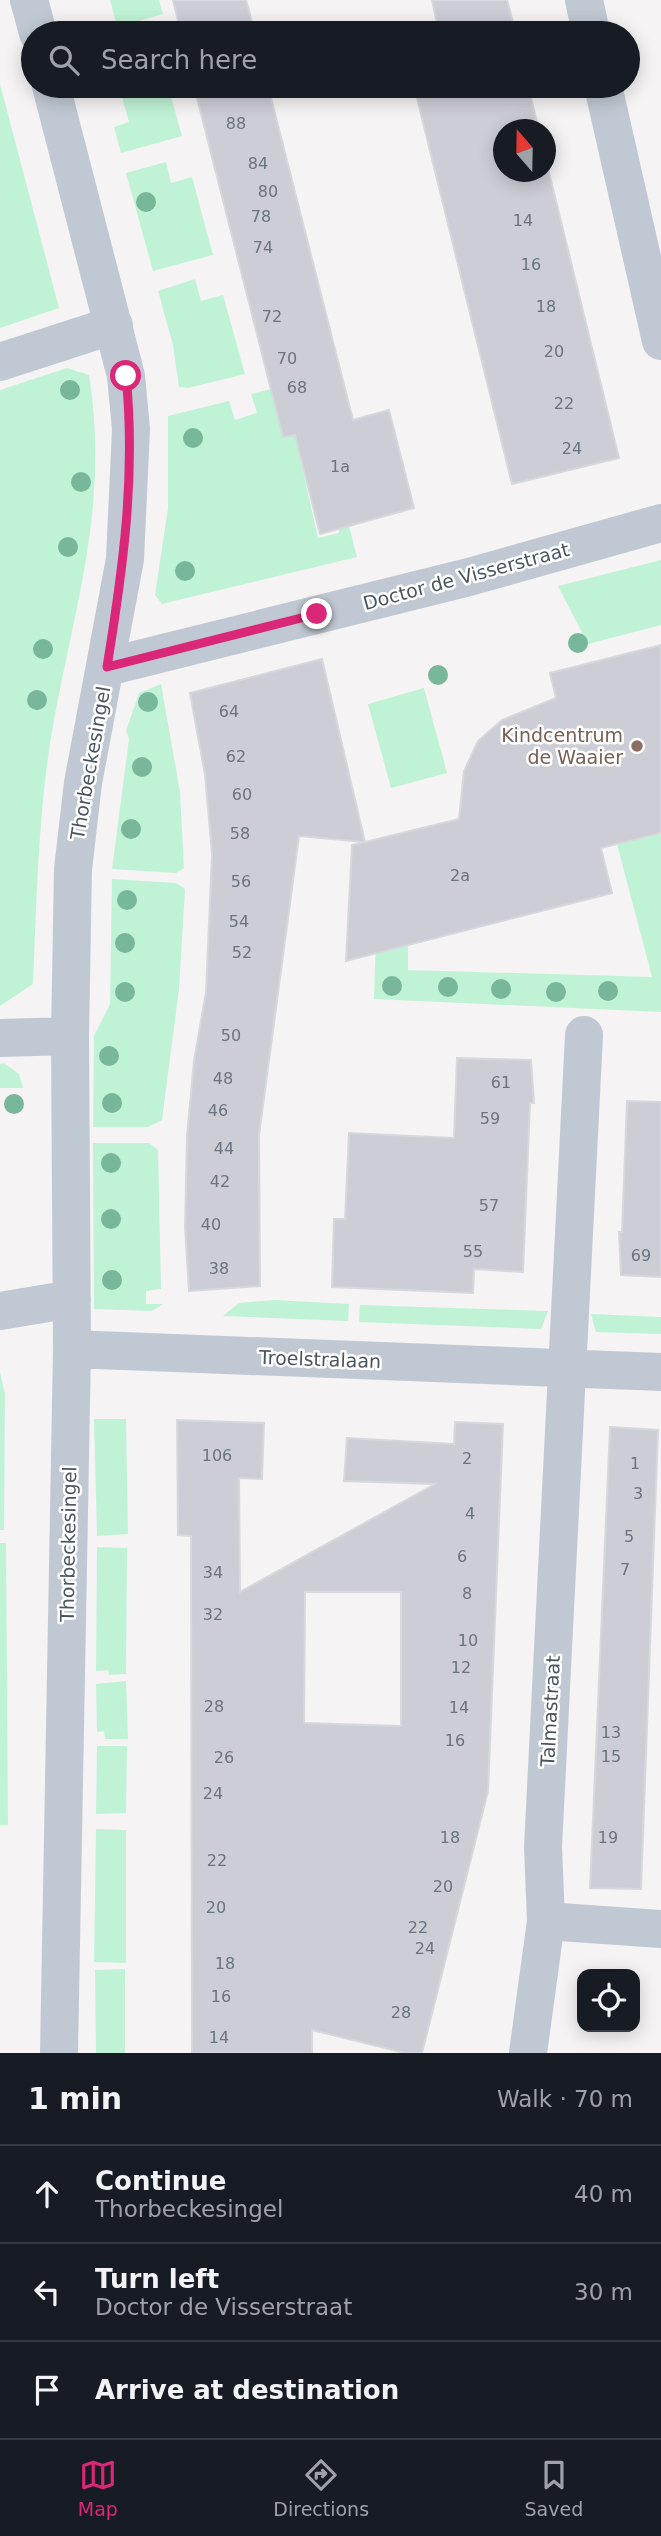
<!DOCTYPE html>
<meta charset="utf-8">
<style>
:root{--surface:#171b24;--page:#242831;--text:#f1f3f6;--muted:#9ea1a6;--line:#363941;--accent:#db2777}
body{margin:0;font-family:"DejaVu Sans",sans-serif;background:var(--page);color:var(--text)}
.controls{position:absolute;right:21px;bottom:21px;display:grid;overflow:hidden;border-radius:14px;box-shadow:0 4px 18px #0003}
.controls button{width:63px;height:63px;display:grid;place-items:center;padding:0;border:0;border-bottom:2px solid var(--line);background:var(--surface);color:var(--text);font:35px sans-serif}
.compass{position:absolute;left:493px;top:119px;width:63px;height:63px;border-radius:50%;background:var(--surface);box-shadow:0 4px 18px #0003;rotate:340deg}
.stop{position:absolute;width:21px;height:21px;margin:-16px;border:5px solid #db2777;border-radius:50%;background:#fff}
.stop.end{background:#db2777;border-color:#fff;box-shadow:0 2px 7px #0008}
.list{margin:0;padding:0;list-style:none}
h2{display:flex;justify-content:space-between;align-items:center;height:91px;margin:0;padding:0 28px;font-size:30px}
h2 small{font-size:23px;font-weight:400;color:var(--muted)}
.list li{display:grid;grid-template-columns:46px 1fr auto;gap:21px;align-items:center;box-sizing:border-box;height:98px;padding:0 28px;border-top:2px solid var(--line)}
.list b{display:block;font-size:26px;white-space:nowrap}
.list p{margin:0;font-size:23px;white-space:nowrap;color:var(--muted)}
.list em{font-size:23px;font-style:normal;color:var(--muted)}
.icon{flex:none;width:38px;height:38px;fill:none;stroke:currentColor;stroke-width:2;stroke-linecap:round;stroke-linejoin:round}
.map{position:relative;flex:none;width:661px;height:2053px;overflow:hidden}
.search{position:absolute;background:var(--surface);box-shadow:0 4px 18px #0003;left:21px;right:21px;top:21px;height:77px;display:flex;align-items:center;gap:18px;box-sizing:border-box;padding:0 24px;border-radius:38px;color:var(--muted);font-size:26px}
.sheet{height:385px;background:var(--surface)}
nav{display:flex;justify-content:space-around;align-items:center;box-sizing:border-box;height:98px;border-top:2px solid var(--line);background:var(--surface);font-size:19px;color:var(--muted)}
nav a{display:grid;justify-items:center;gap:4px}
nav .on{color:var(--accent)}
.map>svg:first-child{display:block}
</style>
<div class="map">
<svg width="661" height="2053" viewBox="0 0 661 2053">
<rect width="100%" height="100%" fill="#f5f3f3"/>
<!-- green -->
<path fill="#c0f3d6" d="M110 0H159L163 14 117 27Z
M0 84 59 308 0 328Z
M103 86H168L182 136 121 153 114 127 129 122 121 93 106 96Z
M166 162 171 183 192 177 213 255 153 271 126 173Z
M195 279 201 301 223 295 245 374 188 388 179 387 173 345 158 291Z
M67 368 89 375C109 502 77 597 54 720 38 806 37 896 33 984L0 1006V390Z
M271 389 283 437 295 435 318 538 339 533V529L349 526 357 557 162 604 155 595 168 508V416L229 401 235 420 257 413 251 394Z
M661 560V625L588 644 558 586Z
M161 684 180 792 184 868 176 873 112 869 129 739 126 731 139 693Z
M424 688 447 773 391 788 368 704Z
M661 833V1012L374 999 378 871 408 945V970L652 977 617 844Z
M112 879 176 883 185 889 179 989 162 1120 148 1127H93L94 1036 110 1004Z
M4 1063 19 1074 23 1088H0V1064Z
M93 1143H149L158 1150 161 1289 146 1291V1304H163L152 1311 94 1309Z
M274 1300 349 1304 348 1321 223 1316 239 1303Z
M360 1305 548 1311 541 1329 359 1322Z
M591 1314 661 1317V1334L596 1332Z
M0 1372 5 1394 4 1530H0Z
M94 1419H126L128 1534 97 1536Z
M0 1543H6L8 1825H0Z
M97 1547 127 1548 126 1674 109 1675 108 1670 96 1671Z
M126 1681 128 1739H105L104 1731 97 1732 96 1684Z
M97 1746H127L126 1813 96 1814Z
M96 1829 126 1830V1963L94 1962Z
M125 1969V2053H96L95 1970Z"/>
<!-- building -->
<path fill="#cdced5" stroke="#d6d8de" stroke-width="2" fill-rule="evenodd" d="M173 0H246L255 33H181Z
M432 0H507L516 33H439Z
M194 86H268L353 420 389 410 414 508 320 534 295 435 283 437Z
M414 86H528L539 130H503V172H545V156L619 458 512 484Z
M661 645V833L601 848 612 893 346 961 352 845 364 842 299 836 259 1135 260 1286 189 1291 185 1227 187 1136 194 1061 206 992 212 854 205 775 190 693 322 659 365 842 459 819 464 771 478 741 502 720 556 698 550 673Z
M457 1058 531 1060 534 1103H530L523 1272 474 1269 473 1293 332 1287 334 1219H345L349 1133 454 1138Z
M627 1101 661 1102V1277L621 1275 619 1232H622Z
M177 1420 264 1423 262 1479 239 1478 240 1592 435 1484 344 1481 347 1438 454 1444 455 1422 503 1424 488 1791 422 2053H405L312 2030V2053H192L191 1536 178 1535ZM305 1592H401V1726L304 1723Z
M610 1427 658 1430 641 1889 590 1888Z"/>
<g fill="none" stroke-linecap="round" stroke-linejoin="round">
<!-- minor -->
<path stroke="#c0c9d3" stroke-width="38" d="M29 0 38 33
M584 0 591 33
M51 86 126 376 131 429 125 559 83 783 73 869 70 1036 72 1349 59 2053
M603 86 661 341
M0 362 114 325
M107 667 469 577 661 523
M0 1038 70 1036
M0 1311 72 1299
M72 1349 661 1372
M546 1921 661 1929
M528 2053 546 1921 543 1847 584 1035"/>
</g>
<!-- trees -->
<g fill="#78b799">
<circle cx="146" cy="202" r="10"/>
<circle cx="70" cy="390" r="10"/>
<circle cx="193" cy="438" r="10"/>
<circle cx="81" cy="482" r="10"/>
<circle cx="68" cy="547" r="10"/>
<circle cx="185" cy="571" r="10"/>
<circle cx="578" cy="643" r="10"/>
<circle cx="43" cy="649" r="10"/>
<circle cx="438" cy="675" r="10"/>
<circle cx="37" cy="700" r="10"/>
<circle cx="148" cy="702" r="10"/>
<circle cx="142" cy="767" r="10"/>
<circle cx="131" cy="829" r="10"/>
<circle cx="127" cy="900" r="10"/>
<circle cx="125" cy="943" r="10"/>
<circle cx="392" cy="986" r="10"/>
<circle cx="448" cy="987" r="10"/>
<circle cx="501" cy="989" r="10"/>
<circle cx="608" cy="991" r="10"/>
<circle cx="125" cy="992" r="10"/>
<circle cx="556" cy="992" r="10"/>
<circle cx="109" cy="1056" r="10"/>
<circle cx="112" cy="1103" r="10"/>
<circle cx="14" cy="1104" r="10"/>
<circle cx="111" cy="1163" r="10"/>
<circle cx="111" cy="1219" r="10"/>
<circle cx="112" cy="1280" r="10"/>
</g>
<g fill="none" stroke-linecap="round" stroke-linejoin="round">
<!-- route -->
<path stroke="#db2777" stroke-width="9" d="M126 376C136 475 123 569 107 667L317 614"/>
</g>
<!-- markers -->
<circle fill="#8d6e63" stroke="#fff" stroke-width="2.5" cx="637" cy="746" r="7"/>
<g text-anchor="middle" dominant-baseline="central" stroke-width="5" stroke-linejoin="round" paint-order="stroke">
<!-- number labels -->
<g font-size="16" fill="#6a737f">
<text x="236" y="123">88</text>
<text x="258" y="163">84</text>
<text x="268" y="191">80</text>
<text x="261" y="216">78</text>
<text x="523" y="220">14</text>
<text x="263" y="247">74</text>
<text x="531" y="264">16</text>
<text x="546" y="306">18</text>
<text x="272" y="316">72</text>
<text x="554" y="351">20</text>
<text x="287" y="358">70</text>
<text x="297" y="387">68</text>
<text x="564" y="403">22</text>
<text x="572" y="448">24</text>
<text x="340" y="466">1a</text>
<text x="229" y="711">64</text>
<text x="236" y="756">62</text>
<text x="242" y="794">60</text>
<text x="240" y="833">58</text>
<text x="460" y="875">2a</text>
<text x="241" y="881">56</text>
<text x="239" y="921">54</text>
<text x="242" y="952">52</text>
<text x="231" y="1035">50</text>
<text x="223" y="1078">48</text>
<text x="501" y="1082">61</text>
<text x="218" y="1110">46</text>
<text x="490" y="1118">59</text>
<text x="224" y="1148">44</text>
<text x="220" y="1181">42</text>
<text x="489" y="1205">57</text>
<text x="211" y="1224">40</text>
<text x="473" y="1251">55</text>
<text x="641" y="1255">69</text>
<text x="219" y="1268">38</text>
<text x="217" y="1455">106</text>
<text x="467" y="1458">2</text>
<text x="635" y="1463">1</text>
<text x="638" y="1493">3</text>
<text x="470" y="1513">4</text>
<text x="629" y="1536">5</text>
<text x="462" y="1556">6</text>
<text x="625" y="1569">7</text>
<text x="213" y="1572">34</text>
<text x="467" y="1593">8</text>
<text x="213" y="1614">32</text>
<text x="468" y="1640">10</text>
<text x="461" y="1667">12</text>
<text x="214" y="1706">28</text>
<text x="459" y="1707">14</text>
<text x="611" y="1732">13</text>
<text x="455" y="1740">16</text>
<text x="611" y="1756">15</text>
<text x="224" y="1757">26</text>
<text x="213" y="1793">24</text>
<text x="450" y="1837">18</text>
<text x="608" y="1837">19</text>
<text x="217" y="1860">22</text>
<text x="443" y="1886">20</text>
<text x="216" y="1907">20</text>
<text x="418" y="1927">22</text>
<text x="425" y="1948">24</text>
<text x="225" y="1963">18</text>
<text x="221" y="1996">16</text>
<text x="401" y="2012">28</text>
<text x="219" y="2037">14</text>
</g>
<!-- street labels -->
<g font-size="19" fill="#495562" stroke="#fff">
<text transform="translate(466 576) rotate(-15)">Doctor de Visserstraat</text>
<text transform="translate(90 763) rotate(-80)">Thorbeckesingel</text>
<text transform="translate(320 1359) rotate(2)">Troelstralaan</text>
<text transform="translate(68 1544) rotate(-89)">Thorbeckesingel</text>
<text transform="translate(550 1711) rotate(-87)">Talmastraat</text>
</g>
<!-- education labels -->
<g font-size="19" fill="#785e54" stroke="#fff" text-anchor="end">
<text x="623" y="735">Kindcentrum<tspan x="623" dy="22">de Waaier</tspan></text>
</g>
</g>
</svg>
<div class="controls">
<button><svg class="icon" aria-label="locate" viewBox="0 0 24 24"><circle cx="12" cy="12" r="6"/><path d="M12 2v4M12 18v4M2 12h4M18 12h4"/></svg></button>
</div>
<svg class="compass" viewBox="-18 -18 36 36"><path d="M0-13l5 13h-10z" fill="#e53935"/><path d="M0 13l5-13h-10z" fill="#9ea1a6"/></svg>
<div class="stop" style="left:126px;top:376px"></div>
<div class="stop end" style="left:317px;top:614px"></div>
<div class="search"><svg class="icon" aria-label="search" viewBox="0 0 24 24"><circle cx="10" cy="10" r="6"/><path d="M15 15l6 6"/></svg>Search here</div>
</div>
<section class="sheet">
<h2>1 min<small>Walk · 70 m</small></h2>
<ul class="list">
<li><svg class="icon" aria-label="ahead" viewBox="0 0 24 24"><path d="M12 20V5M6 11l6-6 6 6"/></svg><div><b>Continue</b><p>Thorbeckesingel</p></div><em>40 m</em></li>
<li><svg class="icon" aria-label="left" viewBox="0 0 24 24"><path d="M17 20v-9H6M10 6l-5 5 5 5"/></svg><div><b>Turn left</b><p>Doctor de Visserstraat</p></div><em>30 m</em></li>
<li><svg class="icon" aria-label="arrive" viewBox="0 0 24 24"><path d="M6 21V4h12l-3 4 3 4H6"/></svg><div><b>Arrive at destination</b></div></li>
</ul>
</section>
<nav>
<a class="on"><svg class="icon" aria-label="map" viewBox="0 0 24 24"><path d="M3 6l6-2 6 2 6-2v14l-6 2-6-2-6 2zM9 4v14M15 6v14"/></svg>Map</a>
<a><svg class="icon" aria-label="directions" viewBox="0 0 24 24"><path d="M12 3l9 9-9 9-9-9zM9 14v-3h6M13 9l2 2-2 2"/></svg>Directions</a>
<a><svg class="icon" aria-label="saved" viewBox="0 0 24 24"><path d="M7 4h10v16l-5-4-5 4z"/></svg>Saved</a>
</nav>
